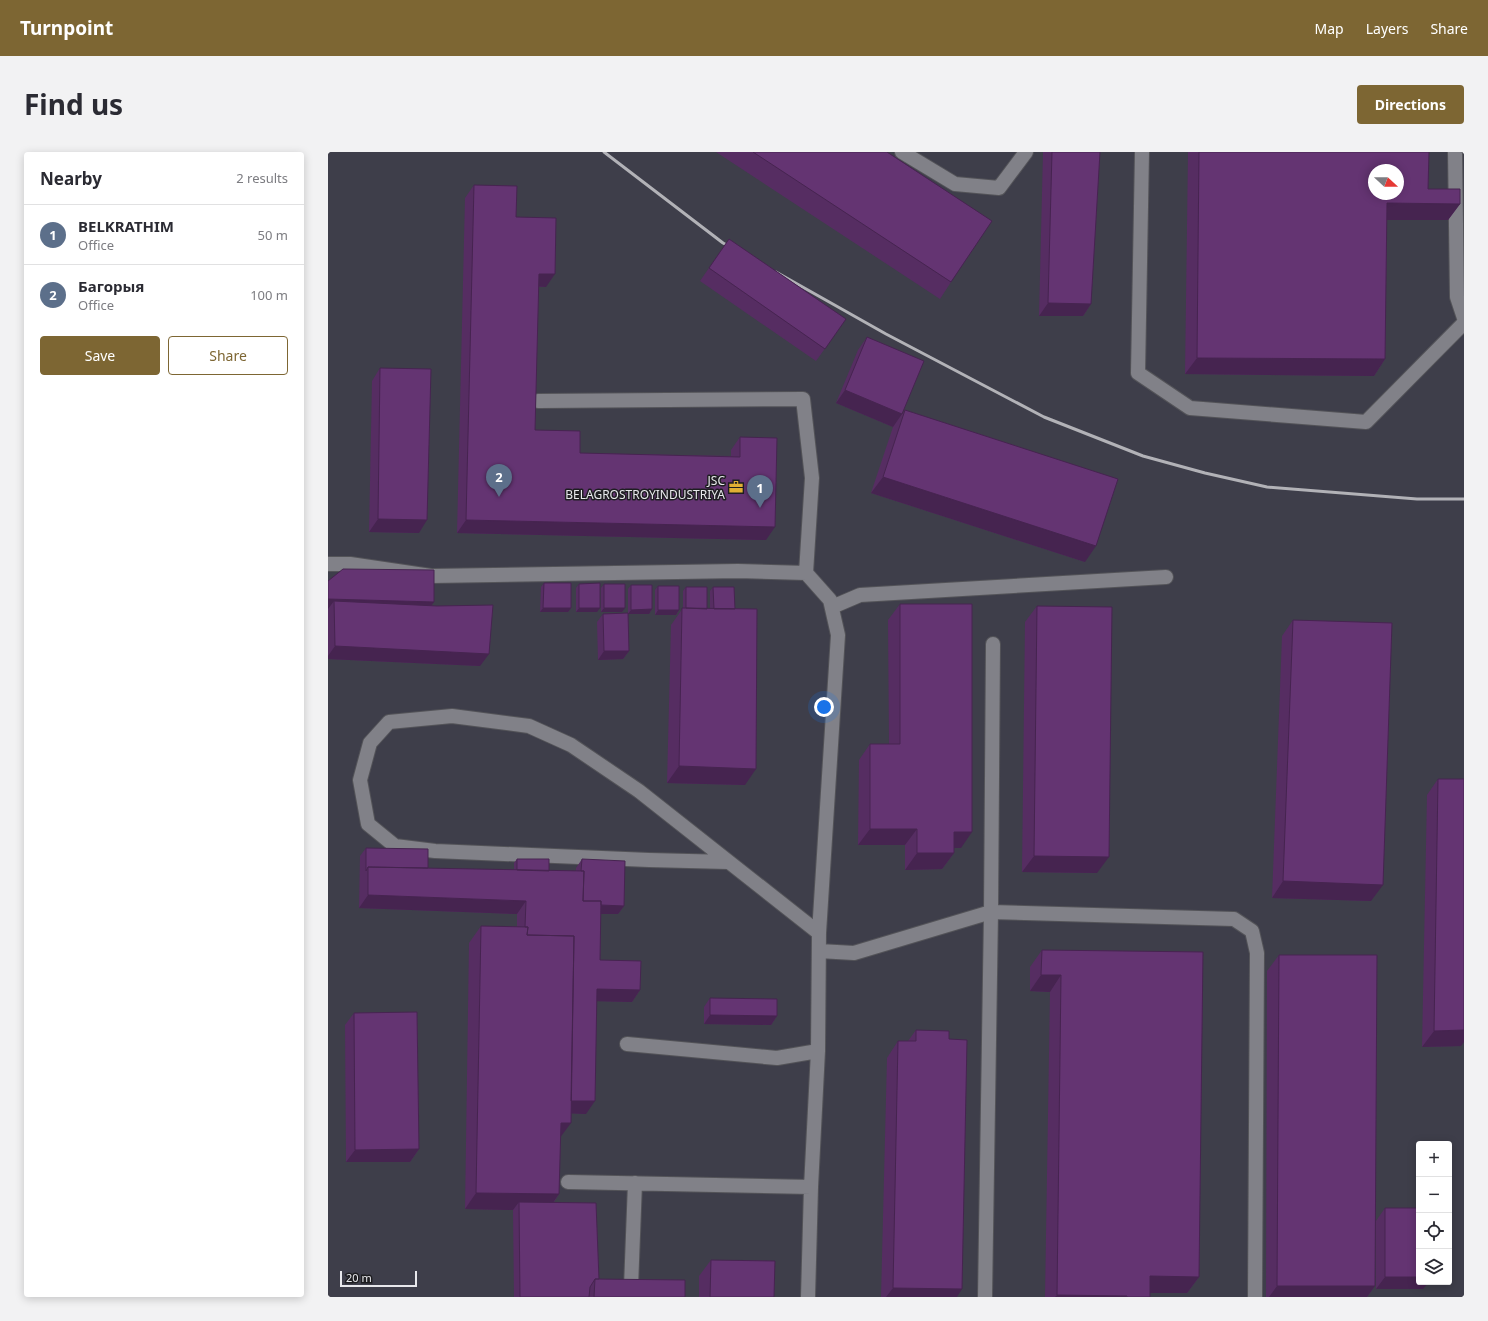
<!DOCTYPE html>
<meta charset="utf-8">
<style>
:root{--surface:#fff;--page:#f2f2f3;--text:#2b2b33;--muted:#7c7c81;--line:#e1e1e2;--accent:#7d6633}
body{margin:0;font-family:"Noto Sans",sans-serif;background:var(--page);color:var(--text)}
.controls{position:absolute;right:12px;bottom:12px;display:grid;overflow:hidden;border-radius:4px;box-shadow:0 2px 10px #0003}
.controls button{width:36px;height:36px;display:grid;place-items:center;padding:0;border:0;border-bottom:1px solid var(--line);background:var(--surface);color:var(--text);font:20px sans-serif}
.compass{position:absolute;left:1040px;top:12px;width:36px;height:36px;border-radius:50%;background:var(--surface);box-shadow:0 2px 10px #0003;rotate:111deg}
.scale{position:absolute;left:12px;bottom:10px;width:77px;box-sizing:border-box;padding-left:4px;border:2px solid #e8e8ec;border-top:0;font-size:11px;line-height:14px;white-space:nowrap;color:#e8e8ec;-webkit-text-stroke:3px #1e1e21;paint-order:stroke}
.you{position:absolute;left:496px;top:555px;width:14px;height:14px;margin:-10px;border:3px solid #fff;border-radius:50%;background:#1a73e8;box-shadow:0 0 0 6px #1a73e833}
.badge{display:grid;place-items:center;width:26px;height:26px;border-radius:50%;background:var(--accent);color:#fff;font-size:13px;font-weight:700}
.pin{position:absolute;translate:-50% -33px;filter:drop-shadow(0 1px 2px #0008)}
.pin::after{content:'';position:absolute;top:21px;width:14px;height:12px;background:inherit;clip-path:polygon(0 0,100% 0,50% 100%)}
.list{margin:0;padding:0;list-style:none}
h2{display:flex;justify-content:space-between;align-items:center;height:52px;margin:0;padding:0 16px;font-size:17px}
h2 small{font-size:13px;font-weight:400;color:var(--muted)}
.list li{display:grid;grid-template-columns:26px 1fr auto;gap:12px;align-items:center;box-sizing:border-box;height:60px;padding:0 16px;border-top:1px solid var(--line)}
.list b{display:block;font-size:15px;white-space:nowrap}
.list p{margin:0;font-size:13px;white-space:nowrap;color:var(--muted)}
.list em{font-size:13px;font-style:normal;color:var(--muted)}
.actions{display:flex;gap:8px;padding:12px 16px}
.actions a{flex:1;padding:9px 0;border:1px solid var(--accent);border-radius:4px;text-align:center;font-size:14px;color:var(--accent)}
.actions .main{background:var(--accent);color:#fff}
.icon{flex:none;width:22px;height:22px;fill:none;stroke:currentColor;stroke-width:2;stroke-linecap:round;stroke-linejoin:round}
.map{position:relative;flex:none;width:1136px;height:1145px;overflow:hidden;border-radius:4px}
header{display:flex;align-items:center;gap:24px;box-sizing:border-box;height:56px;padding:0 20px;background:var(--accent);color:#fff}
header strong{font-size:19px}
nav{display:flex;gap:22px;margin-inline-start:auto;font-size:14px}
.intro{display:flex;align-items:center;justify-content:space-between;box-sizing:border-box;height:96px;padding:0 24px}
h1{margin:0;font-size:28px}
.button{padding:10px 18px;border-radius:4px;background:var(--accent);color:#fff;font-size:14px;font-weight:700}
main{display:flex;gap:24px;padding:0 24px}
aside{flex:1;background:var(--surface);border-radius:4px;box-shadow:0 2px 10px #0003}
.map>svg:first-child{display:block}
</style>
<header>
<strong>Turnpoint</strong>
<nav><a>Map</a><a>Layers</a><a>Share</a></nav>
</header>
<div class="intro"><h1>Find us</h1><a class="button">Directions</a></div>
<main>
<aside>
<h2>Nearby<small>2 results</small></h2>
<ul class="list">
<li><span class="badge" style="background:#5c6f8a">1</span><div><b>BELKRATHIM</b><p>Office</p></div><em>50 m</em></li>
<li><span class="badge" style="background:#5c6f8a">2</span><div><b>Багорыя</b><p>Office</p></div><em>100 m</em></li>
</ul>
<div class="actions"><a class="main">Save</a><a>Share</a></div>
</aside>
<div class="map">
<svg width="1136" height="1145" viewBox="0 0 1136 1145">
<rect width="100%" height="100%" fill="#37373d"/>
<!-- built -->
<path fill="#3e3e4a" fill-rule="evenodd" d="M0 0H1136V1145H0ZM1046 18H1070V42H1046ZM1091 992H1121V1130H1091Z"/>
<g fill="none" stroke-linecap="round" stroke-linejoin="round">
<defs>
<path id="service" d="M574 0 627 32 671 36 698 0
M814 0 810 221 862 256 1038 270 1136 171
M1127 0 1129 145 1136 166
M210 249 475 247 484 326 478 421 502 448 510 483 491 781 490 899 483 1035 480 1145
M0 412H22L103 424 410 419 478 421
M504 455 532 443 838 425
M400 710 321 708 107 699 67 694 40 672 32 628 42 591 61 570 124 564 201 574 243 593 311 639 491 781
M491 799 526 801 663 760 906 767 924 779 929 801 927 1145
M299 892 449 906 490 899
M240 1030 483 1035
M303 1135 307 1031
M657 1145 663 760 665 492"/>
</defs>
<!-- service casing -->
<use href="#service" stroke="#535358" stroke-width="16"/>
<!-- service -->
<use href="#service" stroke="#818188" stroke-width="14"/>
<!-- rail -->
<path stroke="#b2b2b7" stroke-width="3" d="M276 0 395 91 406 97
M448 120 558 182 716 265 815 304 877 321 939 335 1089 347H1136"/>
</g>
<!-- wall -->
<path fill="#562d62" d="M388 0H559L623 130 612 147Z
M715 0H772L763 152 755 164H711Z
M860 0H1101L1100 37 1132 52 1120 68H1059L1057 207 1046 224 857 222Z
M146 33 218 135H210L207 278 252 301 403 304V298L412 285 438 388 129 381 137 46Z
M401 87 518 167 488 209 372 129Z
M539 185 574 262 577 258 757 410 543 341 565 275 508 251 530 198Z
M52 216 91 381 41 380 44 229Z
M0 429 104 453 152 514 0 507Z
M216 431 243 456 240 460H212L213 435Z
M251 432 269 460H248V436Z
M276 432 297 456 294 460H273V436Z
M303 433 324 457 321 462H300L301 499 295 507 270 508 269 470 275 462 300 461V437Z
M330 434 351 458 348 463H327V438Z
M358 435 379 457H382V439L385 435 407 457 417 633 339 631 343 473 355 456V439Z
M572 452 633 696H626V701L614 717 577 718V693H530L531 608 542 592H561L560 468Z
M709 454 769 721 694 720 697 470Z
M965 468 1043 749 944 746 954 484Z
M1110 627 1133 894 1094 895 1099 643Z
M38 696 100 716 186 718V711L189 707 221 719H248V716L254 707 296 754 290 762H273L272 808 312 838 304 850 269 849 258 962 243 961 232 986 231 1042 226 1050 271 1127 357 1145H186L185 1058 137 1057 141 791 153 774 189 775V762L31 756 32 704Z
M714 798 875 800 871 1125 859 1141H822V1145H717L722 840 702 839V815Z
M951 803 1047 1134 1039 1145H938L939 819Z
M382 846 449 864 443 873 376 872V855Z
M26 861 91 997 82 1010H18L17 873Z
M588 878 629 1145H553L559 906 570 889H580Z
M1057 1056 1095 1137H1048V1069Z
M383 1108 446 1145H371V1124Z"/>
<!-- shaded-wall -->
<path fill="#462450" d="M1059 51 1132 52 1120 68H1047Z
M211 122H227L218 135 202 134Z
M720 151 763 152 755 164H711Z
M869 206 1057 207 1046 224 857 222Z
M517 238 574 262 565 275 508 251Z
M555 325 768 394 757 410 543 341Z
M50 367 99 368 91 381 41 380Z
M138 368 447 375 438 388 129 381Z
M0 447 106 450 97 463 6 449 0 457Z
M215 456H243L240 460H212Z
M251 456H272L269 460H248Z
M276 456H297L294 460H273Z
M324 457 321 462H300L303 458Z
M330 458H351L348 463H327Z
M7 494 161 502 152 514 0 507V504Z
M276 499H301L295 507 270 508Z
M351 614 428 617 417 633 339 631Z
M542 677H589L577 693H530Z
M626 680H644L633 696H614Z
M589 701H626L614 717 577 718Z
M706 704 781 705 769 721 694 720Z
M955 729 1055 733 1043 749 944 746Z
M40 743 198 749 189 762 31 756Z
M252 753 296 754 290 762H246Z
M713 823H733L722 840 702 839Z
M269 837 312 838 304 850 261 849Z
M382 863 449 864 443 873 376 872Z
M1136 878V890L1133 894 1094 895 1106 879Z
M241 949H267L258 962 232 961Z
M233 971H243L231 987Z
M91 997 82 1010H18L27 998Z
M148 1041 231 1042 220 1058 191 1050 185 1058 137 1057Z
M822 1124 871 1125 859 1141H810Z
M1057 1125H1091V1130H1101L1095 1137H1048Z
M949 1134H1047L1039 1145H941Z
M565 1136 634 1137 629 1145H558Z
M729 1143 799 1144 798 1145H727Z"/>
<!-- building -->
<path fill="#643472" stroke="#462450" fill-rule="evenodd" d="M425 0H559L664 69 623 130Z
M724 0H772L763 152 720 151Z
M871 0H1101L1100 37H1132V52L1059 51 1057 207 869 206ZM1046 18H1070V42H1046Z
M146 33 189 34 188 65 228 66 227 122H211L207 278 252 279V301L412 305V285L449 286 447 375 138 368Z
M401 87 518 167 497 197 381 116Z
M539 185 596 209 574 262 517 238Z
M52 216 103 217 99 368 50 367Z
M577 258 790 327 768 394 555 325Z
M15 417 106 418V450L0 447V429Z
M216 431H243V456H215Z
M272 431V456H251V432Z
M276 432H297V456H276Z
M303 433H324V457L303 458Z
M330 434H351V458H330Z
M358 435H379V457L358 456Z
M385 435H406L407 457H386Z
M6 449 109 454 165 453 161 502 7 494Z
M572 452H644V680H626V701H589V677H542V592H572Z
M709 454 784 455 781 705 706 704Z
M354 456 429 457 428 617 351 614Z
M300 461 301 499H276L275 462Z
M965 468 1064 471 1055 733 955 729Z
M1110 627H1136V878L1106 879Z
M38 696 100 697V716L40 715 38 719Z
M189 707H221V719L189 718Z
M254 707 297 709 296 754 273 753V749H255L256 719H253Z
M40 715 256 719 255 749H273L272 808 313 809 312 838 269 837 267 949H243L246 784 199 783 200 775H197L198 749 40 743Z
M153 774 200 775 199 783 246 784 243 971H233L231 1042 148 1041Z
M714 798 875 800 871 1125 822 1124V1145H799V1144L729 1143 733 823H713Z
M951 803H1049L1047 1134H949Z
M382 846 449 847V864L382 863Z
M89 860 91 997 27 998 26 861Z
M588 878 621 879V887L639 888 634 1137 565 1136 570 889H588Z
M191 1050 268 1051 271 1127H267L262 1135 261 1145H192Z
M1057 1056H1091V1125H1057Z
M383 1108 447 1109 446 1145H382Z
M267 1127 357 1128V1145H266Z"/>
<!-- icons -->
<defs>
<symbol id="office-bare" viewBox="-9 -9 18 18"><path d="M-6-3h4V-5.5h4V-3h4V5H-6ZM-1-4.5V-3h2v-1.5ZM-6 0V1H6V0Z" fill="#e1af34" stroke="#1e1e21" stroke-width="2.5" paint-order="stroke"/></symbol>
</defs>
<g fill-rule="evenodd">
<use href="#office-bare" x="398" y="325" width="20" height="20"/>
</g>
<g text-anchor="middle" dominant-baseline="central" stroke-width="3" stroke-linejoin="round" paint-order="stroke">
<!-- poi labels -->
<g font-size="12" fill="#e8e8ec" stroke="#1e1e21" text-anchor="end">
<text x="397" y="328">JSC<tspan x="397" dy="14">BELAGROSTROYINDUSTRIYA</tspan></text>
</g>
</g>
</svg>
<div class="controls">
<button>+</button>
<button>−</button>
<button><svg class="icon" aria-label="locate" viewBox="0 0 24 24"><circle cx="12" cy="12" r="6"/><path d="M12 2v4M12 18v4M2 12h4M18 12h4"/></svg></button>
<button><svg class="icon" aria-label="layers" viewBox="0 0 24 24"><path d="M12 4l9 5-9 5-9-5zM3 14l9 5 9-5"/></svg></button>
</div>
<svg class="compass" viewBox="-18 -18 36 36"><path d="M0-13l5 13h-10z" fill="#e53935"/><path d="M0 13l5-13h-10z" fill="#7c7c81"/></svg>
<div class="scale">20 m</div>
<div class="you"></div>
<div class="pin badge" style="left:432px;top:356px;background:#5c6f8a">1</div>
<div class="pin badge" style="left:171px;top:345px;background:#5c6f8a">2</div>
</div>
</main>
